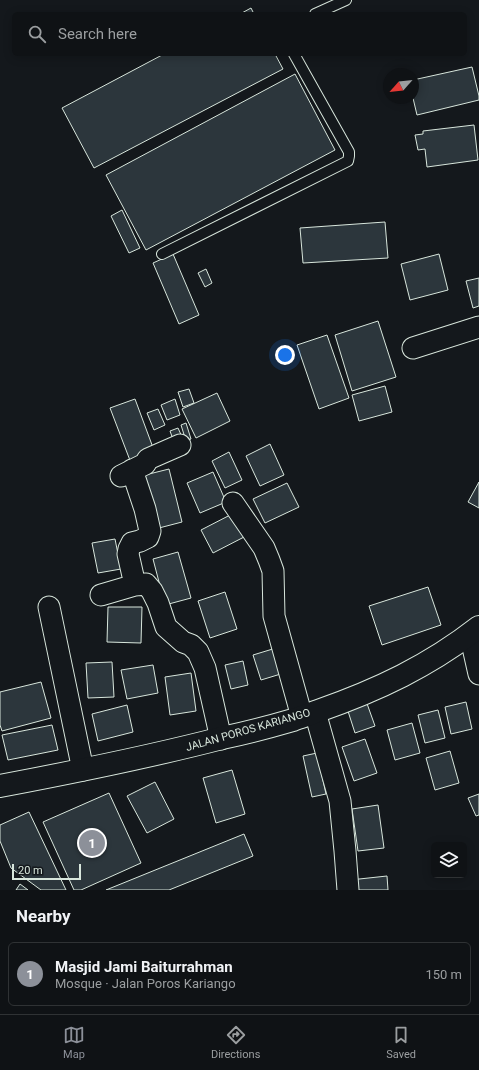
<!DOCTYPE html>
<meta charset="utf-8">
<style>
:root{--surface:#0f1215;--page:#1d2022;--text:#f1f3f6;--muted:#9b9ea0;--line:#2f3234;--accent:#8c9099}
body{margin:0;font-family:Roboto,sans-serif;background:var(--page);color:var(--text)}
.controls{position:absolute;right:12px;bottom:12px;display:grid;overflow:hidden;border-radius:6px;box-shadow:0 2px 10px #0003}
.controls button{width:36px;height:36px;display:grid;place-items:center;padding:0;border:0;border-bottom:1px solid var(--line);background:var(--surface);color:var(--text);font:20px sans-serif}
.compass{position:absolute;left:383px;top:68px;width:36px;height:36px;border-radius:50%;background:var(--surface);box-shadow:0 2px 10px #0003;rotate:243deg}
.scale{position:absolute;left:12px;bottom:10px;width:69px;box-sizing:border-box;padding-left:4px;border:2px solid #d8e6dc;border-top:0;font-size:11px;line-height:14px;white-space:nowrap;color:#d8e6dc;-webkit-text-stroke:3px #14181c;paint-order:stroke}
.you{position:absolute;left:285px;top:355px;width:14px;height:14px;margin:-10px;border:3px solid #fff;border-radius:50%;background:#1a73e8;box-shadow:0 0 0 6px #1a73e833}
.badge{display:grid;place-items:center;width:26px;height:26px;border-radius:50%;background:var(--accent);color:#fff;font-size:13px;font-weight:700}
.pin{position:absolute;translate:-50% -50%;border:2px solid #fff;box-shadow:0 1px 4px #0006}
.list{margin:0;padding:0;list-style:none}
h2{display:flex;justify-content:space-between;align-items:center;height:52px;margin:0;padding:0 16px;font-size:17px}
h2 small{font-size:13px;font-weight:400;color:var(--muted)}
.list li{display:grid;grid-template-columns:26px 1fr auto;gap:12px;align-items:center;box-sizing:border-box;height:64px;margin:0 8px 8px;padding:0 8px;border:1px solid var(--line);border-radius:6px}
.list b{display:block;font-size:15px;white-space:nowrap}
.list p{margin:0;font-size:13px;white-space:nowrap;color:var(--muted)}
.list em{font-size:13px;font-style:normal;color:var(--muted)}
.icon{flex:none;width:22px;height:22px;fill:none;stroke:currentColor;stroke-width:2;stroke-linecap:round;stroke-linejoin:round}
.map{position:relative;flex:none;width:479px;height:890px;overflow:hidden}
.search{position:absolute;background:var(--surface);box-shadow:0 2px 10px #0003;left:12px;right:12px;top:12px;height:44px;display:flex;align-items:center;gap:10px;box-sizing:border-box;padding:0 14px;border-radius:6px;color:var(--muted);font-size:15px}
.sheet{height:124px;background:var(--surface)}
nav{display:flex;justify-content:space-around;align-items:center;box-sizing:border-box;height:56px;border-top:1px solid var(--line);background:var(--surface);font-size:11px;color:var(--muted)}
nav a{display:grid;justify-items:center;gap:2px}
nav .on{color:var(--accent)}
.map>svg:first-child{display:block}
</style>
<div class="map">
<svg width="479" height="890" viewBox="0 0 479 890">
<rect width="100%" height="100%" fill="#14181c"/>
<!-- building -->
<path fill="#2c363c" stroke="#d8e6dc" d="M251 8 254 14H240Z
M164 54H275L283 69 94 168 62 108Z
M472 67 479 96V100L417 115 413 98V80Z
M295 74 335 150 146 250 106 175Z
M474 125 478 160 427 167 425 149 418 150 415 135 423 134V131Z
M122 210 140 248 129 253 111 216Z
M385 222 388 258 303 263 300 228Z
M173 254 199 315 179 324 153 263Z
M439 254 448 290 410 300 401 264Z
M206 269 212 283 205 287 198 273Z
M479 278V306L473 308 466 281Z
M378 321 396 377 352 391 335 335Z
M327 335 349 398 319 409 297 345Z
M385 386 392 412 359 421 352 395Z
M189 389 194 403 183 407 178 392Z
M217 393 230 421 196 438 182 409Z
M135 399 155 453 131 463 110 408Z
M175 399 180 415 167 420 161 405Z
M158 409 165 425 154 430 147 413Z
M186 423 191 439 186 441 181 425Z
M178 428 183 439 174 442 170 431Z
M270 444 284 475 260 486 246 456Z
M229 452 242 480 225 488 212 461Z
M169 469 182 522 159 528 145 475Z
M213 472 226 502 200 513 187 483Z
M479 482V508L468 502Z
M287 483 299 507 265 523 253 499Z
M234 513 246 536 213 553 201 530Z
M115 539 121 569 98 573 92 543Z
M178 552 191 598 165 605 153 559Z
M428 587 441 625 382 645 369 606Z
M225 592 237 629 210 638 198 601Z
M108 607H142L141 643 107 642Z
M276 648 284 673 261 680 253 655Z
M243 661 248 685 231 689 225 665Z
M112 662 114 697 88 698 86 663Z
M153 665 158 693 127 699 121 670Z
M191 673 196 711 170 715 165 677Z
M41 682 51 718 2 731 0 725V692Z
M365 698 375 726 355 733 346 705Z
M466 702 472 729 451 734 445 707Z
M127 705 133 732 98 741 92 714Z
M438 710 445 738 425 743 418 715Z
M412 723 420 753 395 760 387 730Z
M52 725 58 750 8 760 2 735Z
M365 739 377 773 354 781 342 747Z
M450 751 459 783 435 790 426 758Z
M317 753 326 794 312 797 303 756Z
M232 770 245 814 216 823 203 778Z
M155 782 174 819 147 833 127 796Z
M109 793 141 863 81 890H74L43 822Z
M479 794V815L476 816 468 798Z
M378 805 384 848 358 851 352 809Z
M29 812 66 890H41L11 868 0 841V825Z
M244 834 253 856 169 890H106Z
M387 876 388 890H351L350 880Z
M20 884 28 890H16Z"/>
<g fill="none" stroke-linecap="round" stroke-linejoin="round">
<defs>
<path id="lane" d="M315 14 346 0
M162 254 348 161 349 156V152L294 54"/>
<path id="street" d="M413 348 479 327
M132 470 145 509 150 531 148 537 140 541 132 543 129 549 128 554 135 585
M121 476 145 464 148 459 180 445
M233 503 264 548 269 560 273 571 274 616 302 717
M101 595 135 585 146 584 152 591 158 603 166 627 183 642 191 645 198 652 205 668 221 739
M49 607 83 770
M470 634 479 674
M315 712 340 801 345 851 348 890"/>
<path id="secondary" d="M0 786C74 772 149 757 222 738 246 733 269 727 293 720 301 717 310 714 318 711 378 690 429 666 479 627"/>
</defs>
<!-- lane casing -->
<use href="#lane" stroke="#d8e6dc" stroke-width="12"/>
<!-- street casing -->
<use href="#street" stroke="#d8e6dc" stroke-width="23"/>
<!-- secondary casing -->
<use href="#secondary" stroke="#d8e6dc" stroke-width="24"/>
<!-- lane -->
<use href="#lane" stroke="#14181c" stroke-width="10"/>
<!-- street -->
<use href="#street" stroke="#14181c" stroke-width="21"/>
<!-- secondary -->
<use href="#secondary" stroke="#14181c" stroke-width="22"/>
</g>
<g text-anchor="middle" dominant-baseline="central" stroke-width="3" stroke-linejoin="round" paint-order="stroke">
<!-- street labels -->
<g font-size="11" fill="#d8e6dc" stroke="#14181c">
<text transform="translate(248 730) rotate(-16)">JALAN POROS KARIANGO</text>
</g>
</g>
</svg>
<div class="controls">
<button><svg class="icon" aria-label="layers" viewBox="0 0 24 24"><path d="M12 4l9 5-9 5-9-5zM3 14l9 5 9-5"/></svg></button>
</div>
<svg class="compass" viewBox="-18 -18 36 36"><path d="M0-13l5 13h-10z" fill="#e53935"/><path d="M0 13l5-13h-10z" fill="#9b9ea0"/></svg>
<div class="scale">20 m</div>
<div class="you"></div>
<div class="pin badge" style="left:92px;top:843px">1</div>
<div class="search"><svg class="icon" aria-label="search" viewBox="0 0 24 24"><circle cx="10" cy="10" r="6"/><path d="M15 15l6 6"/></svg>Search here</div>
</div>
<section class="sheet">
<h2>Nearby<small></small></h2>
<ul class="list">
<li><span class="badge">1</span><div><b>Masjid Jami Baiturrahman</b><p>Mosque · Jalan Poros Kariango</p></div><em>150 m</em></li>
</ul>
</section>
<nav>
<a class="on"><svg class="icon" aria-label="map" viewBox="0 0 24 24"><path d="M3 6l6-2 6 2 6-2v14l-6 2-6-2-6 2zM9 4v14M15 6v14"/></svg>Map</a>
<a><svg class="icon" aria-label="directions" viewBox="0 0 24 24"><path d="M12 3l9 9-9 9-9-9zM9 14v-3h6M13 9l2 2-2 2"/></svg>Directions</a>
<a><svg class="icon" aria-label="saved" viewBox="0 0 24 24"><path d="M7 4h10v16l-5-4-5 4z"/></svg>Saved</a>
</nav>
